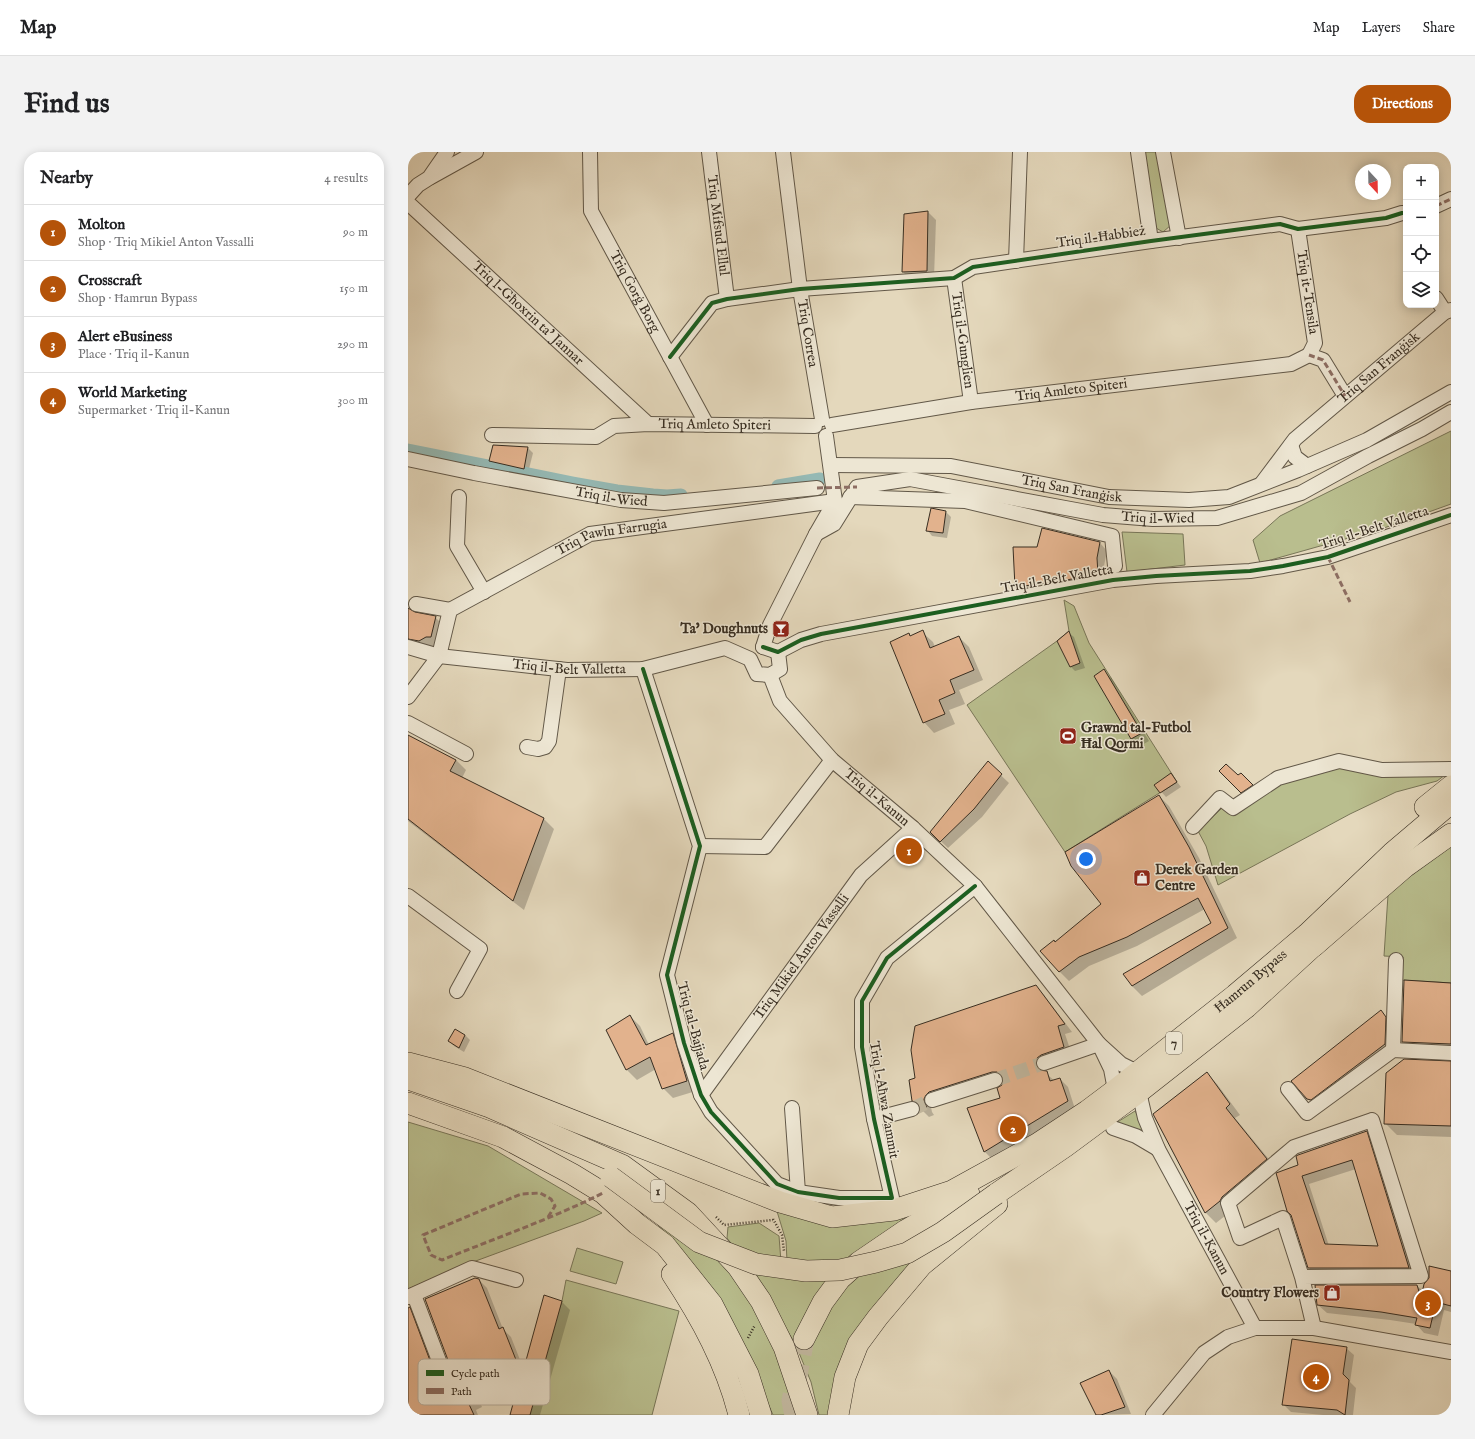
<!DOCTYPE html>
<meta charset="utf-8">
<style>
:root{--surface:#fff;--page:#f2f2f2;--text:#202124;--muted:#757577;--line:#e0e0e0;--accent:#b45309}
body{margin:0;font-family:"IM FELL English",serif;background:var(--page);color:var(--text)}
.controls{position:absolute;right:12px;top:12px;display:grid;overflow:hidden;border-radius:8px;box-shadow:0 2px 10px #0003}
.controls button{width:36px;height:36px;display:grid;place-items:center;padding:0;border:0;border-bottom:1px solid var(--line);background:var(--surface);color:var(--text);font:20px sans-serif}
.compass{position:absolute;left:947px;top:12px;width:36px;height:36px;border-radius:50%;background:var(--surface);box-shadow:0 2px 10px #0003;rotate:158deg}
.you{position:absolute;left:678px;top:707px;width:14px;height:14px;margin:-10px;border:3px solid #fff;border-radius:50%;background:#1a73e8;box-shadow:0 0 0 6px #1a73e833}
.badge{display:grid;place-items:center;width:26px;height:26px;border-radius:50%;background:var(--accent);color:#fff;font-size:13px;font-weight:700}
.pin{position:absolute;translate:-50% -50%;border:2px solid #fff;box-shadow:0 1px 4px #0006}
.list{margin:0;padding:0;list-style:none}
h2{display:flex;justify-content:space-between;align-items:center;height:52px;margin:0;padding:0 16px;font-size:17px}
h2 small{font-size:13px;font-weight:400;color:var(--muted)}
.list li{display:grid;grid-template-columns:26px 1fr auto;gap:12px;align-items:center;box-sizing:border-box;height:56px;padding:0 16px;border-top:1px solid var(--line)}
.list b{display:block;font-size:15px;white-space:nowrap}
.list p{margin:0;font-size:13px;white-space:nowrap;color:var(--muted)}
.list em{font-size:13px;font-style:normal;color:var(--muted)}
.icon{flex:none;width:22px;height:22px;fill:none;stroke:currentColor;stroke-width:2;stroke-linecap:round;stroke-linejoin:round}
.map{position:relative;flex:none;width:1043px;height:1263px;overflow:hidden;border-radius:16px}
header{display:flex;align-items:center;gap:24px;box-sizing:border-box;height:56px;padding:0 20px;background:var(--surface);border-bottom:1px solid var(--line)}
header strong{font-size:19px}
nav{display:flex;gap:22px;margin-inline-start:auto;font-size:14px}
.intro{display:flex;align-items:center;justify-content:space-between;box-sizing:border-box;height:96px;padding:0 24px}
h1{margin:0;font-size:28px}
.button{padding:10px 18px;border-radius:16px;background:var(--accent);color:#fff;font-size:14px;font-weight:700}
main{display:flex;gap:24px;padding:0 24px}
aside{flex:1;background:var(--surface);border-radius:16px;box-shadow:0 2px 10px #0003}
.map>svg:first-child{display:block}
</style>
<header>
<strong>Map</strong>
<nav><a>Map</a><a>Layers</a><a>Share</a></nav>
</header>
<div class="intro"><h1>Find us</h1><a class="button">Directions</a></div>
<main>
<aside>
<h2>Nearby<small>4 results</small></h2>
<ul class="list">
<li><span class="badge">1</span><div><b>Molton</b><p>Shop · Triq Mikiel Anton Vassalli</p></div><em>90 m</em></li>
<li><span class="badge">2</span><div><b>Crosscraft</b><p>Shop · Ħamrun Bypass</p></div><em>150 m</em></li>
<li><span class="badge">3</span><div><b>Alert eBusiness</b><p>Place · Triq il-Kanun</p></div><em>290 m</em></li>
<li><span class="badge">4</span><div><b>World Marketing</b><p>Supermarket · Triq il-Kanun</p></div><em>300 m</em></li>
</ul>
</aside>
<div class="map">
<svg width="1043" height="1263" viewBox="0 0 1043 1263">
<rect width="100%" height="100%" fill="#e4d8bc"/>
<filter id="stains"><feTurbulence type="fractalNoise" baseFrequency=".005" numOctaves="4"/><feColorMatrix values="0 0 0 0 .2 0 0 0 0 .09 0 0 0 0 .02 0 0 0 .5 -.17"/></filter>
<radialGradient id="worn" r=".72"><stop offset=".6" stop-color="#630" stop-opacity="0"/><stop offset="1" stop-color="#630" stop-opacity=".3"/></radialGradient>
<!-- green -->
<path fill="#b9be8e" stroke="#787658" d="M737 0H750L763 73 755 80 748 76Z
M1043 279V352L976 376 852 411 845 388 872 364Z
M714 380 775 382 777 413 719 420Z
M656 448 666 454 681 491 769 630 657 700 559 553 649 489 661 479Z
M925 614 1037 623 1029 629 988 640 942 662 810 733 798 694 790 679 815 655 864 634Z
M1043 686V831L993 828 995 805 976 804 980 743Z
M727 959 740 982 708 971Z
M0 970 80 994 194 1061 176 1069 65 1110 0 1137Z
M526 1055 434 1112 379 1109 378 1089 368 1056Z
M248 1071 316 1111 346 1151 370 1197 392 1263H365L335 1194 263 1087Z
M351 1071 371 1084 373 1110 328 1098 319 1086 320 1075Z
M169 1096 215 1110 208 1132 162 1119Z
M509 1105 489 1133 426 1263H411L403 1230 387 1191 341 1120Z
M158 1128 271 1159 244 1263H115L154 1149Z"/>
<!-- shadow -->
<path fill="#0003" fill-rule="evenodd" d="M520 60 528 68 526 126 502 127 495 120 497 63Z
M120 296 125 301 120 321 87 314 82 309Z
M538 360 543 365 539 386 524 384 520 379Z
M692 391 699 399 696 414 697 429 615 442 608 435Z
M6 461 27 465 42 480 38 500 15 502 0 487V478Z
M514 480 525 490 527 495 551 485 561 495 575 528 551 538 557 552 541 558 547 572 526 581 516 570 500 482 503 485Z
M661 481 666 485 677 516 667 519 663 515Z
M695 519 703 526 741 589 732 594 724 587 688 524Z
M0 584 48 608 58 618 54 626 136 667 146 677 116 758 0 669Z
M580 611 601 631 574 665 540 696 523 680Z
M813 619 830 625 833 622 849 638 838 645Z
M763 622 773 635 758 645 747 633Z
M751 644 761 654 791 706 829 786 734 844 724 834 804 771 797 757 729 794 681 814 661 829 651 819 647 791 694 752Z
M1043 832V903L1007 901 995 890Z
M628 835 636 843 664 880 657 882 664 903 637 914 636 920 647 929 652 927 660 935 667 957 585 1008 577 1000 561 957 593 946 596 928 526 951 523 955 524 960 526 963 521 965 504 948 508 926Z
M973 859 983 870 987 903 910 957 900 947Z
M222 864 232 874 241 893 265 882 275 893 288 939 265 946 255 936 248 917 229 928 219 918Z
M57 883 62 888 56 900 46 894 41 889Z
M1043 910V985L989 983 977 971Z
M798 921 809 932 832 963 827 966 869 1017 825 1055 822 1060 808 1071 798 1061 746 962Z
M958 980 966 988 1008 1123 909 1124 901 1116 891 1014ZM948 1017 971 1095 921 1094 901 1032Z
M1043 1120V1160L1036 1158 1030 1184 1016 1181 1008 1172 982 1168 919 1161 910 1153 1009 1134 1016 1140Z
M71 1128 79 1136 95 1177 103 1185 116 1218 136 1145 154 1150 162 1158 132 1263H103L110 1237 72 1250 74 1255 68 1258 70 1263H0V1157L1 1156 9 1165 39 1243 44 1244 49 1241Z
M938 1196 946 1203 942 1230 948 1236 945 1263H915L883 1260 875 1252Z
M701 1219 709 1227 723 1262 689 1263Z"/>
<g fill="none" stroke-linecap="round" stroke-linejoin="round">
<!-- canal -->
<path stroke="#95b9b4" stroke-width="13" d="M0 298 165 331 209 339 245 343 259 344 273 343
M370 334 412 327"/>
</g>
<!-- building -->
<path fill="#e2b28d" stroke="#372d21" fill-rule="evenodd" d="M520 59 519 119 494 120 496 62Z
M85 293 120 295 116 317 81 309Z
M523 356 538 359 535 381 518 379Z
M634 376 692 390 689 406 690 422 648 430 607 435 605 395H629Z
M0 456 7 460 28 464 23 485H18L11 489 0 487Z
M515 478 522 496 551 484 566 518 542 528 547 541 531 548 537 562 515 571 482 490 501 481 502 484Z
M661 479 672 511 662 515 649 489Z
M696 517 734 581 723 587 686 524Z
M0 583 48 608 42 619 136 666 105 749 0 667Z
M580 609 594 622 566 657 532 690 522 680Z
M818 612 830 623 833 621 845 633 833 641 811 619Z
M763 621 769 630 752 641 746 633Z
M751 643 781 695 820 776 724 834 715 822 803 771 790 746 719 785 671 805 651 820 632 799 646 788 647 790 693 752 663 714 657 700Z
M996 828 1043 831V892L994 890Z
M628 833 657 872 650 874 656 895 633 903 629 906 628 913 631 918 639 919 642 929 652 926 660 949 576 1000 559 956 592 946 589 936 594 933 595 929V925L589 920H584L521 940 518 943 516 947V951L519 955 512 957 510 951 504 949 501 928 507 926 503 898 507 874Z
M973 858 978 865 977 892 903 948 899 947 883 929Z
M222 863 238 893 265 881 279 929 254 937 242 905 218 918 198 878Z
M47 877 57 883 51 896 40 889Z
M996 907 1043 909V974L976 972 978 921Z
M799 920 822 952 818 956 859 1007 814 1045 812 1049 797 1061 745 962Z
M959 979 1001 1116H900L883 1063 879 1059 868 1021 890 1013 888 1004 890 1003ZM944 1008 970 1094 917 1092 894 1024Z
M1021 1114 1043 1119V1154L1028 1150 1022 1176 1007 1173 1009 1166 973 1160 909 1153 907 1133H1009L1013 1146 1016 1132 1021 1126Z
M67 1126 71 1127 91 1177 95 1175 114 1223 136 1143 154 1149 122 1263H102L112 1226 65 1242 67 1247 60 1250 66 1263H0V1156L2 1155 33 1238 39 1243H44L49 1237V1232L17 1147Z
M884 1187 939 1195 935 1222 941 1228 937 1263 929 1258 874 1253Z
M701 1218 717 1255 693 1263H688L672 1231Z"/>
<g fill="none" stroke-linecap="round" stroke-linejoin="round">
<!-- minor-tunnel -->
<path stroke="#c1b69d" stroke-width="14" stroke-dasharray="14 7" stroke-linecap="butt" d="M587 928 636 911
M504 957 524 948"/>
<!-- highway-tunnel -->
<path stroke="#c1b69d" stroke-width="21" stroke-dasharray="21 10" stroke-linecap="butt" d="M387 1263 384 1249 396 1187"/>
<defs>
<g id="minor">
<path id="s1" d="M182 0 183 59 299 273"/>
<path id="s2" d="M301 0 319 147"/>
<path id="s3" d="M375 0 392 137 414 267"/>
<path d="M730 0 743 89"/>
<path d="M755 0 771 86"/>
<path d="M23 25 68 0"/>
<path d="M0 44 10 33 21 26 39 0"/>
<path id="s4" d="M0 51 240 272"/>
<path d="M1028 54 1043 47"/>
<path id="s5" d="M890 77 907 191 901 203"/>
<path d="M608 109 612 0"/>
<path id="s6" d="M546 126 563 250"/>
<path d="M1028 146 1037 160"/>
<path d="M901 203 915 208 937 244"/>
<path d="M262 205 304 151 319 147 392 137 546 126 565 115 743 89 872 72 890 77 978 66 994 61H998"/>
<path id="s7" d="M424 273 563 250 883 212 901 203"/>
<path id="s8" d="M84 283 188 285 206 274 240 272 407 274"/>
<path d="M883 293 887 305 899 314"/>
<path id="s9" d="M0 307 66 321 213 348 256 351 409 336"/>
<path id="s10" d="M423 313 543 314 701 345 781 348 821 345 890 318 959 288 1043 240"/>
<path id="s11" d="M854 331 887 287 1037 160 1043 158"/>
<path d="M51 345 49 394 76 440"/>
<path d="M442 345 557 349 704 384 707 414"/>
<path id="s12" d="M408 382 426 372 449 335 502 327 695 363 745 367 809 366 893 341 960 304 1014 277 1043 260"/>
<path d="M8 452 42 458"/>
<path id="s13" d="M0 495 31 504 159 518 235 517 317 496 342 507 349 522 362 523 372 517 370 500"/>
<path d="M355 495 370 500 393 488 413 482 705 428 748 424 842 419 875 414 920 405 1043 363"/>
<path d="M355 495 362 473 408 382 427 349 418 284"/>
<path d="M235 517 292 694 259 823 276 891 293 943 303 960 369 1032 390 1040 431 1046H484L466 967 454 895V849L479 806 567 734"/>
<path id="s14" d="M362 523 372 549 424 608 505 676 567 734 691 892 713 912 729 920"/>
<path id="s15" d="M0 545 31 504 42 458 182 382 427 349"/>
<path d="M0 571 58 602"/>
<path d="M119 595 130 597 137 595 141 589 151 517"/>
<path d="M785 675 812 646 825 656 870 626 931 609 974 618 1043 617"/>
<path d="M292 694 357 695 424 608"/>
<path d="M0 744 72 797 49 839"/>
<path d="M985 898 988 808"/>
<path d="M636 911 691 892 703 917 707 938"/>
<path d="M880 937 899 961 985 898 1043 901"/>
<path id="s16" d="M731 940 737 966 750 997 847 1176"/>
<path id="s17" d="M293 943 453 723 505 676"/>
<path d="M524 948 587 928"/>
<path d="M384 956 390 1040"/>
<path d="M466 967 504 957"/>
<path d="M705 976 728 984 750 997"/>
<path d="M894 1125 1013 1124 964 968 886 995 820 1051 832 1086 875 1066 894 1125 906 1176"/>
<path d="M6 1143 41 1235"/>
<path d="M0 1145 64 1116 108 1128"/>
<path d="M745 1263 796 1201 820 1185 847 1176H906L1043 1200"/>
</g>
<g id="highway">
<path d="M1017 655 1043 634"/>
<path d="M906 794 997 715 1043 682"/>
<path id="s18" d="M0 911 57 926 372 1050 424 1065 486 1058 544 1039 629 992 679 959 707 938 827 843 899 782 984 701 1043 651"/>
<path d="M0 927 79 954 214 1013 280 1061 330 1115 353 1149 376 1195 399 1263"/>
<path d="M0 951 95 985 164 1022 195 1041 229 1072 257 1093 304 1152 340 1222 353 1263"/>
<path d="M588 1042 658 994 731 940 839 855 910 790"/>
<path d="M264 1122C293 1166 318 1211 331 1263"/>
<path d="M396 1187 415 1150 432 1127 451 1110 498 1078 561 1042"/>
<path d="M430 1263 437 1225 450 1192 470 1165 514 1113 589 1052"/>
</g>
</defs>
<!-- minor casing -->
<use href="#minor" stroke="#625848" stroke-width="16"/>
<!-- highway casing -->
<use href="#highway" stroke="#372d21" stroke-width="22"/>
<!-- path -->
<path stroke="#372d21" stroke-width="2.5" stroke-dasharray="1 2" stroke-linecap="butt" d="M308 1065 316 1073 365 1068
M365 1067 374 1083 376 1099
M340 1186 347 1173"/>
<!-- minor -->
<use href="#minor" stroke="#ede6d3" stroke-width="14"/>
<!-- highway -->
<use href="#highway" stroke="#e4d8bc" stroke-width="21"/>
<defs>
<path id="highway-bridge" d="M203 1025 291 1090 348 1112 398 1119 432 1118 468 1110 499 1101 535 1080 588 1042"/>
</defs>
<!-- highway-bridge casing -->
<use href="#highway-bridge" stroke="#372d21" stroke-width="22" stroke-linecap="butt"/>
<!-- highway-bridge -->
<use href="#highway-bridge" stroke="#e4d8bc" stroke-width="21"/>
<!-- quiet -->
<path stroke="#8d6e63" stroke-width="3" stroke-dasharray="6 3" stroke-linecap="butt" d="M1028 54 1043 47
M901 203 915 208 937 244
M409 336 449 335
M920 405 942 450
M140 1065 147 1054 143 1047 132 1041 113 1042 15 1083 23 1103 34 1108C88 1086 143 1067 195 1041"/>
<defs>
<path id="cycleway" d="M262 205 304 151 319 147 392 137 546 126 565 115 743 89 872 72 890 77 978 66 994 61H998
M355 495 370 500 393 488 413 482 705 428 748 424 842 419 875 414 920 405 1043 363
M235 517 292 694 259 823 276 891 293 943 303 960 369 1032 390 1040 431 1046H484L466 967 454 895V849L479 806 567 734"/>
</defs>
<!-- cycleway casing -->
<use href="#cycleway" stroke="#ede6d3" stroke-width="6"/>
<!-- cycleway -->
<use href="#cycleway" stroke="#1b5e20" stroke-width="4"/>
</g>
<!-- icons -->
<defs>
<symbol id="bar-square" viewBox="-11 -11 22 22"><rect x="-9" y="-9" width="18" height="18" rx="4" fill="#8f2418" stroke="#ede6d3"/><path d="M-6-5H6L.8 .8V4.5H3.5V6h-7V4.5H-.8V.8Z" fill="#fff"/></symbol>
<symbol id="stadium-square" viewBox="-11 -11 22 22"><rect x="-9" y="-9" width="18" height="18" rx="4" fill="#8f2418" stroke="#ede6d3"/><path d="M0-5a6.5 5 0 1 0 0 10a6.5 5 0 1 0 0-10ZM-3.5-1.8h7v3.6h-7Z" fill="#fff"/></symbol>
<symbol id="shop-square" viewBox="-11 -11 22 22"><rect x="-9" y="-9" width="18" height="18" rx="4" fill="#8f2418" stroke="#ede6d3"/><path d="M-5-2.5h2.3a2.7 3.5 0 0 1 5.4 0H5L5.5 6h-11ZM-1.5-2.5h3a1.5 2.3 0 0 0-3 0Z" fill="#fff"/></symbol>
</defs>
<g fill-rule="evenodd">
<use href="#bar-square" x="363" y="467" width="20" height="20"/>
<use href="#stadium-square" x="650" y="574" width="20" height="20"/>
<use href="#shop-square" x="724" y="716" width="20" height="20"/>
<use href="#shop-square" x="914" y="1131" width="20" height="20"/>
</g>
<g text-anchor="middle" dominant-baseline="central" stroke-width="3" stroke-linejoin="round" paint-order="stroke">
<!-- shield labels -->
<g fill="#ede6d3" stroke="#6e6456" stroke-width="1">
<rect x="758" y="880" width="16" height="22" rx="3"/>
<rect x="243" y="1028" width="14" height="22" rx="3"/>
</g>
<g font-size="13" font-weight="bold" fill="#372d21">
<text x="766" y="891">7</text>
<text x="250" y="1039">1</text>
</g>
<!-- street labels -->
<g font-size="14" fill="#372d21" stroke="#ede6d3">
<text stroke="none"><textPath href="#s2" startOffset="74">Triq Mifsud Ellul</textPath></text>
<text transform="translate(693 85) rotate(-8)">Triq il-Ħabbież</text>
<text stroke="none"><textPath href="#s1" startOffset="151">Triq Ġorġ Borg</textPath></text>
<text stroke="none"><textPath href="#s5" startOffset="64">Triq it-Tensila</textPath></text>
<text stroke="none"><textPath href="#s4" startOffset="163">Triq l-Għoxrin ta' Jannar</textPath></text>
<text stroke="none"><textPath href="#s3" startOffset="183">Triq Correa</textPath></text>
<text stroke="none"><textPath href="#s6" startOffset="63">Triq il-Gunglien</textPath></text>
<text stroke="none"><textPath href="#s11" startOffset="165">Triq San Franġisk</textPath></text>
<text stroke="none"><textPath href="#s7" startOffset="242">Triq Amleto Spiteri</textPath></text>
<text stroke="none"><textPath href="#s8" startOffset="226">Triq Amleto Spiteri</textPath></text>
<text stroke="none"><textPath href="#s10" startOffset="243">Triq San Franġisk</textPath></text>
<text stroke="none"><textPath href="#s9" startOffset="207">Triq il-Wied</textPath></text>
<text stroke="none"><textPath href="#s12" startOffset="369">Triq il-Wied</textPath></text>
<text transform="translate(966 376) rotate(-18)">Triq il-Belt Valletta</text>
<text stroke="none"><textPath href="#s15" startOffset="278">Triq Pawlu Farrugia</textPath></text>
<text transform="translate(649 427) rotate(-10)">Triq il-Belt Valletta</text>
<text stroke="none"><textPath href="#s13" startOffset="163">Triq il-Belt Valletta</textPath></text>
<text stroke="none"><textPath href="#s14" startOffset="165">Triq il-Kanun</textPath></text>
<text stroke="none"><textPath href="#s17" startOffset="171">Triq Mikiel Anton Vassalli</textPath></text>
<text stroke="none"><textPath href="#s18" startOffset="941">Ħamrun Bypass</textPath></text>
<text transform="translate(285 874) rotate(75)">Triq tal-Bajjada</text>
<text transform="translate(476 948) rotate(80)">Triq l-Aħwa Zammit</text>
<text stroke="none"><textPath href="#s16" startOffset="162">Triq il-Kanun</textPath></text>
</g>
<!-- poi labels -->
<g font-size="14" font-weight="bold" fill="#372d21" stroke="#ede6d3" text-anchor="end">
<text x="360" y="477">Ta' Doughnuts</text>
<text x="673" y="576" text-anchor="start">Grawnd tal-Futbol<tspan x="673" dy="16">Ħal Qormi</tspan></text>
<text x="747" y="718" text-anchor="start">Derek Garden<tspan x="747" dy="16">Centre</tspan></text>
<text x="911" y="1141">Country Flowers</text>
</g>
</g>
<!-- legend -->
<rect x="10" y="1207" width="132" height="46" rx="6" fill="#ede6d3" stroke="#b6ae9e" stroke-width="1"/>
<rect x="18" y="1218" width="18" height="6" fill="#1b5e20"/>
<rect x="18" y="1236" width="18" height="6" fill="#8d6e63"/>
<g font-size="11" fill="#372d21">
<text x="43" y="1225">Cycle path</text>
<text x="43" y="1243">Path</text>
</g>
<rect width="100%" height="100%" filter="url(#stains)"/>
<rect width="100%" height="100%" fill="url(#worn)"/>
</svg>
<div class="controls">
<button>+</button>
<button>−</button>
<button><svg class="icon" aria-label="locate" viewBox="0 0 24 24"><circle cx="12" cy="12" r="6"/><path d="M12 2v4M12 18v4M2 12h4M18 12h4"/></svg></button>
<button><svg class="icon" aria-label="layers" viewBox="0 0 24 24"><path d="M12 4l9 5-9 5-9-5zM3 14l9 5 9-5"/></svg></button>
</div>
<svg class="compass" viewBox="-18 -18 36 36"><path d="M0-13l5 13h-10z" fill="#e53935"/><path d="M0 13l5-13h-10z" fill="#757577"/></svg>
<div class="you"></div>
<div class="pin badge" style="left:501px;top:699px">1</div>
<div class="pin badge" style="left:605px;top:977px">2</div>
<div class="pin badge" style="left:1020px;top:1151px">3</div>
<div class="pin badge" style="left:908px;top:1225px">4</div>
</div>
</main>
